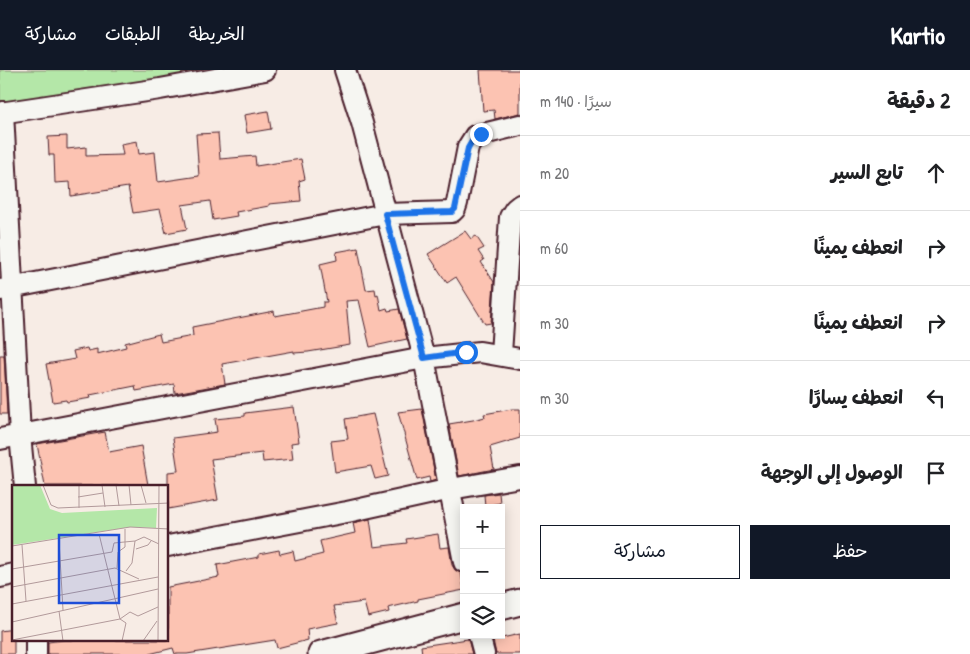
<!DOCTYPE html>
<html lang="ar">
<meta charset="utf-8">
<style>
:root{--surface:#fff;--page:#f6f6f6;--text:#202124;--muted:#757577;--line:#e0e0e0;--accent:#111827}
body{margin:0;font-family:"Patrick Hand","Playpen Sans Arabic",sans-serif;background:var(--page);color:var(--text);direction:rtl}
.controls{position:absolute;right:15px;bottom:15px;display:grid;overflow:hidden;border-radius:0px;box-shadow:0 2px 12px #0003}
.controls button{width:45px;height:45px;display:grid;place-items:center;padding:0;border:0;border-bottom:1px solid var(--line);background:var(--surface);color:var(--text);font:25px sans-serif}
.stop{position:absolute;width:15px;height:15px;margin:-11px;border:4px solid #1a73e8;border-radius:50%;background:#fff}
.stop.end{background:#1a73e8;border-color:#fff;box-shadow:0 1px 5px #0008}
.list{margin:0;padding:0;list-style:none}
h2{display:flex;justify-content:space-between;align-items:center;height:65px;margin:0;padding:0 20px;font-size:21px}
h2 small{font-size:16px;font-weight:400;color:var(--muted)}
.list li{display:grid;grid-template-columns:32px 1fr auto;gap:15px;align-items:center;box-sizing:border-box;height:75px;padding:0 20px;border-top:1px solid var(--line)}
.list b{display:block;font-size:19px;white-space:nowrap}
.list em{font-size:16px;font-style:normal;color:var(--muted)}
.actions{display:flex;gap:10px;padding:15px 20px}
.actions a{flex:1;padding:11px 0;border:1px solid var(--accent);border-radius:0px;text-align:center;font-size:18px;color:var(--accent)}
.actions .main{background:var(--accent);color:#fff}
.icon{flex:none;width:28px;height:28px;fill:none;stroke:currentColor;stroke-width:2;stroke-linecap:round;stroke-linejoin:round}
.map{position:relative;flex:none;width:520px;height:584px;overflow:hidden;direction:ltr}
header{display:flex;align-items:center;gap:30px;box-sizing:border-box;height:70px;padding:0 25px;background:var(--accent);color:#fff}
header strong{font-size:24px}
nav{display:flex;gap:28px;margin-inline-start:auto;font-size:18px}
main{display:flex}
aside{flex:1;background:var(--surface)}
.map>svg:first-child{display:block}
</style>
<header>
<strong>Kartio</strong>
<nav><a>الخريطة</a><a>الطبقات</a><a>مشاركة</a></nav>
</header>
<main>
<aside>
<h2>2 دقيقة<small>سيرًا · 140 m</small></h2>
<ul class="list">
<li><svg class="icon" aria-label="ahead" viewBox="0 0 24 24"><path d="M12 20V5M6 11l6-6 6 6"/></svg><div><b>تابع السير</b></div><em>20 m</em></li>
<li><svg class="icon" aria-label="right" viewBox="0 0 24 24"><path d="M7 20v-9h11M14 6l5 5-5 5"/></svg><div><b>انعطف يمينًا</b></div><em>60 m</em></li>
<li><svg class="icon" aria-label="right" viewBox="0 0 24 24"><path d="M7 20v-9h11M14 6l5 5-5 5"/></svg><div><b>انعطف يمينًا</b></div><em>30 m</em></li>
<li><svg class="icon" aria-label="left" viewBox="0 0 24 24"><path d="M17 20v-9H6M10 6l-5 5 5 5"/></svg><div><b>انعطف يسارًا</b></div><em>30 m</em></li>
<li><svg class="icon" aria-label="arrive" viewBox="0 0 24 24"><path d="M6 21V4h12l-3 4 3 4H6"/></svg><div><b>الوصول إلى الوجهة</b></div></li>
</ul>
<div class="actions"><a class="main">حفظ</a><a>مشاركة</a></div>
</aside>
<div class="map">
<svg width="520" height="584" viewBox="0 0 520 584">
<rect width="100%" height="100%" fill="#f7ece5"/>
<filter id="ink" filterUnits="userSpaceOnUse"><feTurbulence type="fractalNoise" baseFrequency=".02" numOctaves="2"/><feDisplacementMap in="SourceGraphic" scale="10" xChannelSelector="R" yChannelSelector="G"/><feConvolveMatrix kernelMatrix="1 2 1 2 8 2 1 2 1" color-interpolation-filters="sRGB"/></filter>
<g filter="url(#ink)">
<!-- green -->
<path fill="#b4e7a8" stroke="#7f836a" d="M0 0H213L74 26 0 35Z"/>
<!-- building -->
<path fill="#fcc3b2" stroke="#4a1f2b" d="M480 0H520V43L495 49 494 40 483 41Z
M268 41 271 59 247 63 244 45Z
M218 63 220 89 255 86 256 96 301 89 305 109 299 111 301 131 269 134V136L236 142 237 146 213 150 210 131 182 135 187 159 166 163 160 139 133 143 128 117 71 126 70 112 55 113 54 85H49L48 67 67 66V79L86 77V86L123 85 121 74 137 71 139 84 155 82 158 112 199 106 196 64Z
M465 161 471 169 476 166 484 178 478 181 484 190 481 192 494 212 491 253 485 254 456 207 447 213 428 184Z
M358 178 366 220 375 219 376 225 378 224 381 240 387 238 388 241 399 239 407 269 370 277 359 230 346 231 350 275 308 282 294 283V281L222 294 225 314 175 323 174 314 136 321 135 316 90 325 91 328 67 332 66 330 53 332 46 294 75 289 73 281 87 278 88 281 97 279V284L126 277 125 273 159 264 161 272 193 266 192 257 274 241 275 246 323 237V232H327L320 194 337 190 336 182Z
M0 285H4L7 344H0Z
M294 337 299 372 291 373 293 389 263 392 262 383 211 389 218 430 168 439V402L178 401 173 368 217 362 215 349 245 346V343Z
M422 339 436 410 430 412 429 407 417 410 398 342Z
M512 339H520V368L490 377 494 399 459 406 449 354 473 350 485 347 484 344Z
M373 344 388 406 375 409 371 396 335 402 331 371 348 369 345 349Z
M105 362 109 382 141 376 148 415 137 416H45L37 374Z
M499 423 500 433 485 436 484 425Z
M370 449 374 477 407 473 406 469 438 464 440 478 449 477 452 495 455 500 461 503 464 520 418 529V531L388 538 389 542 368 547 364 532 334 536 338 553 307 559 308 570 277 578 275 570 187 584H175L173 578 149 584H48V572L64 570H168V517L219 507 217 495 259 487V484L279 480 280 484 293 481 295 491 323 484 320 471 355 463 353 453Z
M14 559V584H0V561Z
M520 564V584H496L493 570Z
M468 569 472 584H422L421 576Z"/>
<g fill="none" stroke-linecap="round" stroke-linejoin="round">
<defs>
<path id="minor" d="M345 0 362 53 424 288 464 492
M3 42 20 365 25 417
M0 43 160 19 265 0
M0 220 385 144 452 142 455 139 457 133 468 77 475 66 520 55
M501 284 510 147 515 139 520 135
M0 369 424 288 480 282 520 289
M168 476 347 442 451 419 520 407
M0 507 14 504
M479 565 484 584
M36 570V584"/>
<path id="tertiary" d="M501 537 520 532
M321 584 464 546"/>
</defs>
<!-- minor casing -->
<use href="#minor" stroke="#4a1f2b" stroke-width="24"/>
<!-- tertiary casing -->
<use href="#tertiary" stroke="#4a1f2b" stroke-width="29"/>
<!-- minor -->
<use href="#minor" stroke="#f6f6f2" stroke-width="20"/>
<!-- tertiary -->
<use href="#tertiary" stroke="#f6f6f2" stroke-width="25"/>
</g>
</g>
<g fill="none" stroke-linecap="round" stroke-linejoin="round" filter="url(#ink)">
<!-- route -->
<path stroke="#1a73e8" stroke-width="6" d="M466 282 424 288 385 144 452 142 455 139 468 78 475 66 481 64"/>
</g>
<!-- overview -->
<g transform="translate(12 415)">
<rect width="156" height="156" fill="#f7ece5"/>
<path d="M0 0H28L38 24 50 28 145 23 144 43 119 42 0 60Z" fill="#b4e7a8"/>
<path fill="none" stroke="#b29a9b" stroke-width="1" d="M31 0 39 20 46 23 157 18M90 0 93 22M104 0 107 21M117 0 119 20M129 0 134 18M66 12 91 8M67 23V0M87 49 108 134 114 138 110 156M47 55 51 125M10 60 14 116M0 61 118 42 157 44M124 64 136 60 139 56M105 83 106 67 113 62V44M0 84 100 67 102 58 123 56M114 86 120 78 123 56 132 52 147 59M0 102 103 83 127 94M0 119 146 92M47 126 51 156M0 137 146 104M0 155 108 134 118 127 126 131 146 122M131 156 145 136M146 156 147 0"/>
<path fill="#1d4ed8" fill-opacity="0.15" stroke="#1d4ed8" stroke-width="2.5" d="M47 50H107V118H47Z"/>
<rect width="156" height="156" fill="none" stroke="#4a1f2b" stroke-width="2.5"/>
</g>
</svg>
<div class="controls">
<button>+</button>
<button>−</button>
<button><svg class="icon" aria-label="layers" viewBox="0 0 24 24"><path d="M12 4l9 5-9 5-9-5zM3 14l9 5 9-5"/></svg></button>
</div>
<div class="stop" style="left:466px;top:282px"></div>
<div class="stop end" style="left:481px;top:64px"></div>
</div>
</main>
